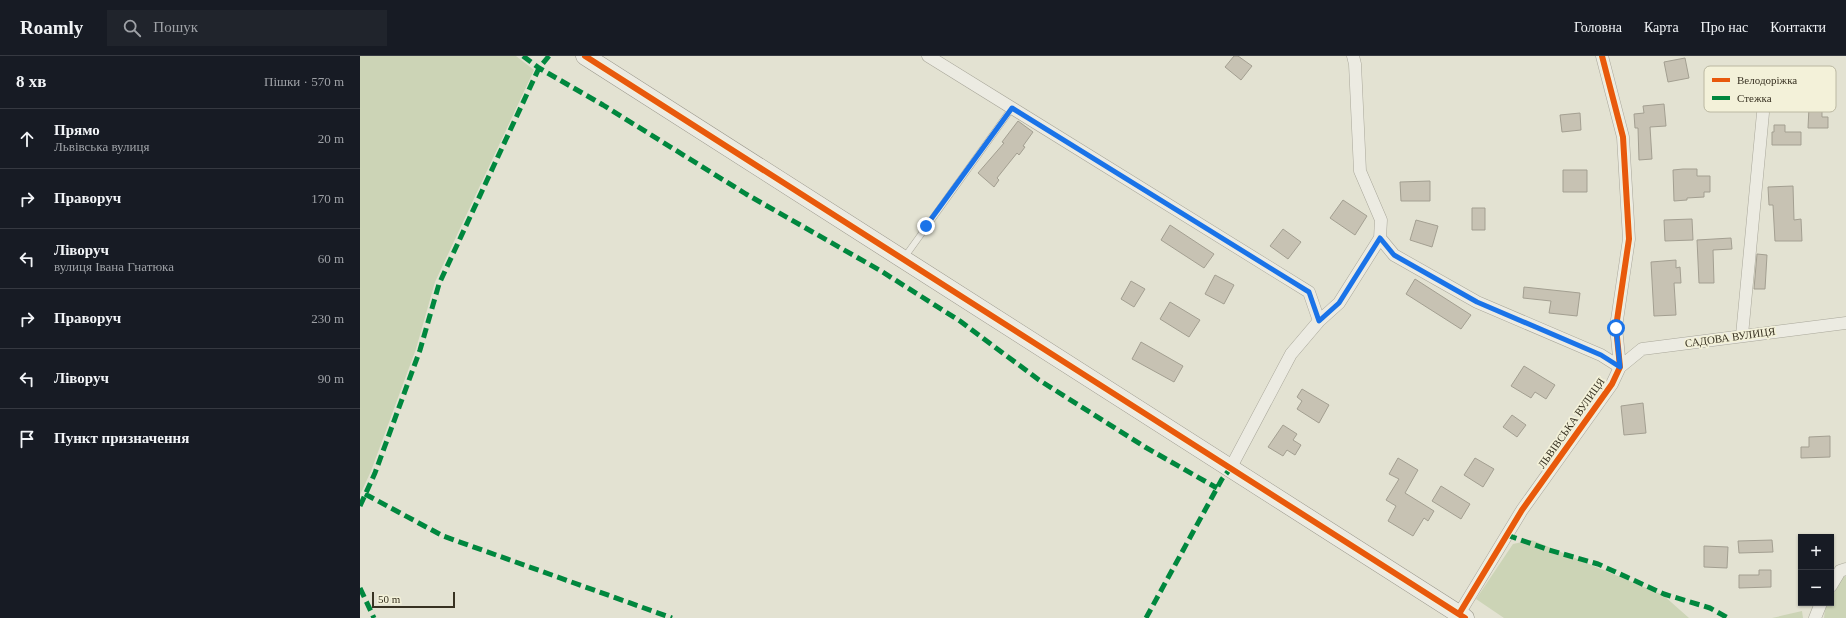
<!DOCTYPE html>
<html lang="uk">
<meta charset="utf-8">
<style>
:root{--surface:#171b24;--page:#20242c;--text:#f1f3f6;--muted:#9ea1a6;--line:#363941}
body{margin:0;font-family:"Times New Roman",serif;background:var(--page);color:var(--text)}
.controls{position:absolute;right:12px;bottom:12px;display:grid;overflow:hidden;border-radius:0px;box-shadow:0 1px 3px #0004}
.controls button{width:36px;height:36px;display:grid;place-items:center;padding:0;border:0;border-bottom:1px solid var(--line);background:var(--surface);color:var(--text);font:20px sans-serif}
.scale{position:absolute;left:12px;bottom:10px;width:83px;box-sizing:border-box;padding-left:4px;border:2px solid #383222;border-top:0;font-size:11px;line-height:14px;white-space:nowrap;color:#383222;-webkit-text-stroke:3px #f3f1d9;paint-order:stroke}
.stop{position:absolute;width:12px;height:12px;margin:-9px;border:3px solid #1a73e8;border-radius:50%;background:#fff}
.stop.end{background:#1a73e8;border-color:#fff;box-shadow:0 1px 4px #0008}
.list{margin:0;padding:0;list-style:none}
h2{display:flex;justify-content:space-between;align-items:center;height:52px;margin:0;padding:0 16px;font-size:17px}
h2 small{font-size:13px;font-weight:400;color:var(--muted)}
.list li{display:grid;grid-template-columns:26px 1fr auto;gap:12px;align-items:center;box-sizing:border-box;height:60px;padding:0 16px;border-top:1px solid var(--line)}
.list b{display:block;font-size:15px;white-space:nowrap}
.list p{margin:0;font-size:13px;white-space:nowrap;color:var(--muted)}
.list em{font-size:13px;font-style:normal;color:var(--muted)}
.icon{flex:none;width:22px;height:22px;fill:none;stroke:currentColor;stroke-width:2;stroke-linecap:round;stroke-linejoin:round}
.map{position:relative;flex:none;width:1486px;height:562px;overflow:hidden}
header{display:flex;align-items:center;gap:24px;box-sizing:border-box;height:56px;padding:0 20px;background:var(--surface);border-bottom:1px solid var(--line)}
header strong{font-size:19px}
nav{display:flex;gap:22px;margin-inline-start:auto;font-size:14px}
.search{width:280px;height:36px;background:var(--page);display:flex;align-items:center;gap:10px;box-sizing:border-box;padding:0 14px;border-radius:0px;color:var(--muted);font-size:15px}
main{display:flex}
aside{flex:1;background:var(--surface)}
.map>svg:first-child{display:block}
</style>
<header>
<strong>Roamly</strong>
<div class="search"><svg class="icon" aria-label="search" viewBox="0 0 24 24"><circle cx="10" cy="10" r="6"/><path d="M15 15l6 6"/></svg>Пошук</div>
<nav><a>Головна</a><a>Карта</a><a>Про нас</a><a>Контакти</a></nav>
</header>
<main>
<aside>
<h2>8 хв<small>Пішки · 570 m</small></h2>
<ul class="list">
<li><svg class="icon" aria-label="ahead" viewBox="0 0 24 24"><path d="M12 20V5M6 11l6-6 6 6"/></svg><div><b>Прямо</b><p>Львівська вулиця</p></div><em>20 m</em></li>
<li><svg class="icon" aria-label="right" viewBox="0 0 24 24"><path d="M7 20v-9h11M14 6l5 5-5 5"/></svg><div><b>Праворуч</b></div><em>170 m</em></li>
<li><svg class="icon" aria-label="left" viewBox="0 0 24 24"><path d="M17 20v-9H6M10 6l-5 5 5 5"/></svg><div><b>Ліворуч</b><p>вулиця Івана Гнатюка</p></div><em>60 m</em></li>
<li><svg class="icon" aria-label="right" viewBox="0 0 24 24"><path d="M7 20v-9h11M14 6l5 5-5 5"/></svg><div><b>Праворуч</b></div><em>230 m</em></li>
<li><svg class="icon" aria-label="left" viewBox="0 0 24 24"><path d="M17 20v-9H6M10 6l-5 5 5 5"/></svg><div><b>Ліворуч</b></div><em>90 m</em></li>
<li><svg class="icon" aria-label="arrive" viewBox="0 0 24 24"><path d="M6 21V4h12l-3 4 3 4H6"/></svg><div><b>Пункт призначення</b></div></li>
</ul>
</aside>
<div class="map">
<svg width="1486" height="562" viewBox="0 0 1486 562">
<rect width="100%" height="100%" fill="#e3e2d2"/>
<!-- green -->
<path fill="#ccd4b6" d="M0 0H156L174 14 75 226 56 293 11 415 0 439Z
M1172 484 1303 539 1329 562H1144L1116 543 1153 488Z
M1486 520V562H1464L1465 553 1468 547H1471V542L1483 521Z
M1442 555 1443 562H1412Z"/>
<!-- building -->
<path fill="#c7c2b3" stroke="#a39f91" d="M874 0H878L892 10 881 24 865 11Z
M1325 2 1329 22 1308 26 1304 6Z
M1304 48 1306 70 1290 71 1292 103 1279 104 1278 72H1275L1274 58 1284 57 1283 50Z
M1449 51H1462V61H1468V72H1448Z
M1220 57 1221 74 1202 76 1200 59Z
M658 65 673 76 663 90 665 91 659 99 657 97 637 122 639 124 634 131 618 117 644 87 642 86Z
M1414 69H1425V76H1441V89H1412V76H1414Z
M1323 113H1337V120H1350V136H1344V141L1327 142V144L1314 145 1313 114Z
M1203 114H1227V136H1203Z
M1070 125V145H1041L1040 126Z
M1433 130 1434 164 1441 163 1442 185H1415L1413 149H1409L1408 131Z
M983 144 1007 160 995 179 970 162Z
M1112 152H1125V174H1112Z
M1332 163 1333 184 1305 185 1304 164Z
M1056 164 1078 170 1072 191 1050 184Z
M810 169 854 198 844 212 801 184Z
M923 173 941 186 928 203 910 190Z
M1371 182 1372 193 1353 194 1354 227H1339L1337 184Z
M1397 198 1407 199 1405 233H1394Z
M1316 204V212L1320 211 1321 227H1314L1316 259 1294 260 1291 206Z
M855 219 874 229 864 248 845 238Z
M1055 223 1111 259 1101 273 1046 238Z
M771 225 785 233 774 251 761 243Z
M1164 231 1220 237 1217 260 1189 257 1191 245 1163 242Z
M810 246 840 264 829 281 800 263Z
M781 286 823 310 814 326 772 303Z
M1164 310 1195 329 1186 343 1175 336 1171 342 1151 330Z
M942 333 969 349 959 367 937 353 942 345 937 341Z
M1283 347 1286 377 1264 379 1261 350Z
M1152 359 1166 369 1157 381 1143 371Z
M923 369 937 378 933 384 941 389 935 399 927 394 923 400 908 391Z
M1470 380V401L1441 402V391H1449V381Z
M1038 402 1058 414 1045 437 1074 455 1068 465 1064 462 1053 480 1028 465 1036 450 1026 444 1039 423 1029 418Z
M1115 402 1134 413 1123 431 1104 419Z
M1081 430 1110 448 1101 463 1072 445Z
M1412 484 1413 496 1379 497 1378 485Z
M1344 490 1368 491 1367 512 1344 511Z
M1399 514H1411V531L1379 532V519H1399Z"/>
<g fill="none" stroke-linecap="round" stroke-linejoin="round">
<defs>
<path id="lane" d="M544 202 652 52"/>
<path id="street" d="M568 0 949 236 959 265
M1020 182 1034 199 1117 246 1241 299 1260 311 1282 293 1486 267
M1382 279 1403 57
M870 413 931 298 959 265 979 247 1020 182 1021 164 1000 115 995 8 993 0
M1471 530 1480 515 1486 513
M1099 558 1162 454 1252 328 1260 311 1256 271 1269 183 1263 81 1242 0
M1455 562 1461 547"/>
<path id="secondary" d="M225 0 1105 562"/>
</defs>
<!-- lane casing -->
<use href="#lane" stroke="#a9a79a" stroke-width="7"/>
<!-- street casing -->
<use href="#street" stroke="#a9a79a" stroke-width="13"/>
<!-- secondary casing -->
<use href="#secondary" stroke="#99968a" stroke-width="19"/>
<!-- lane -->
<use href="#lane" stroke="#ecebe2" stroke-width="6"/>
<!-- street -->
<use href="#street" stroke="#ecebe2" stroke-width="12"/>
<!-- secondary -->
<use href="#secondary" stroke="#ecebe2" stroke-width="18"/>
<!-- quiet -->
<path stroke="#00873e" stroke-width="5" stroke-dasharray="10 5" stroke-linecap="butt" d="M163 0 179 12 243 49 386 138 521 215 600 265 679 324 785 391 857 432
M5 438 83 480 312 562
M0 450 15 417 60 294 79 228 179 12 189 0
M1147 479 1189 494 1238 508 1304 538 1350 552 1368 562
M0 532 14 562
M786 562 862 423 870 413"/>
<defs>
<path id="cycleway" d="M225 0 1105 562
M1099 558 1162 454 1252 328 1260 311 1256 271 1269 183 1263 81 1242 0"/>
</defs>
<!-- cycleway casing -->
<use href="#cycleway" stroke="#f3f1d9" stroke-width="8"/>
<!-- cycleway -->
<use href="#cycleway" stroke="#e8590c" stroke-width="6"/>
</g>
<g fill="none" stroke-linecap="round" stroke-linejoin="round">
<!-- route -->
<path stroke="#1a73e8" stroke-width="5" d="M566 170 652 52 949 236 959 265 979 247 1020 182 1034 199 1117 246 1241 299 1260 311 1256 272"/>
</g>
<g text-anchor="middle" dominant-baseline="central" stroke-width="3.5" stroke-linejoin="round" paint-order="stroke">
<!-- street labels -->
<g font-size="11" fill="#383222" stroke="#f3f1d9">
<text transform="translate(1370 281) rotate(-8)">САДОВА ВУЛИЦЯ</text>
<text transform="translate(1211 367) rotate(-55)">ЛЬВІВСЬКА ВУЛИЦЯ</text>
</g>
</g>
<!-- legend -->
<rect x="1344" y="10" width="132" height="46" rx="6" fill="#f3f1d9" stroke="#bbb8a2" stroke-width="1"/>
<rect x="1352" y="22" width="18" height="4" fill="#e8590c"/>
<rect x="1352" y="40" width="18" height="4" fill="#00873e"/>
<g font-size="11" fill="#383222">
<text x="1377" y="28">Велодоріжка</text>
<text x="1377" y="46">Стежка</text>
</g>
</svg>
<div class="controls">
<button>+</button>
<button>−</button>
</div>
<div class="scale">50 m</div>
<div class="stop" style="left:1256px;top:272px"></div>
<div class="stop end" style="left:566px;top:170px"></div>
</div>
</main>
